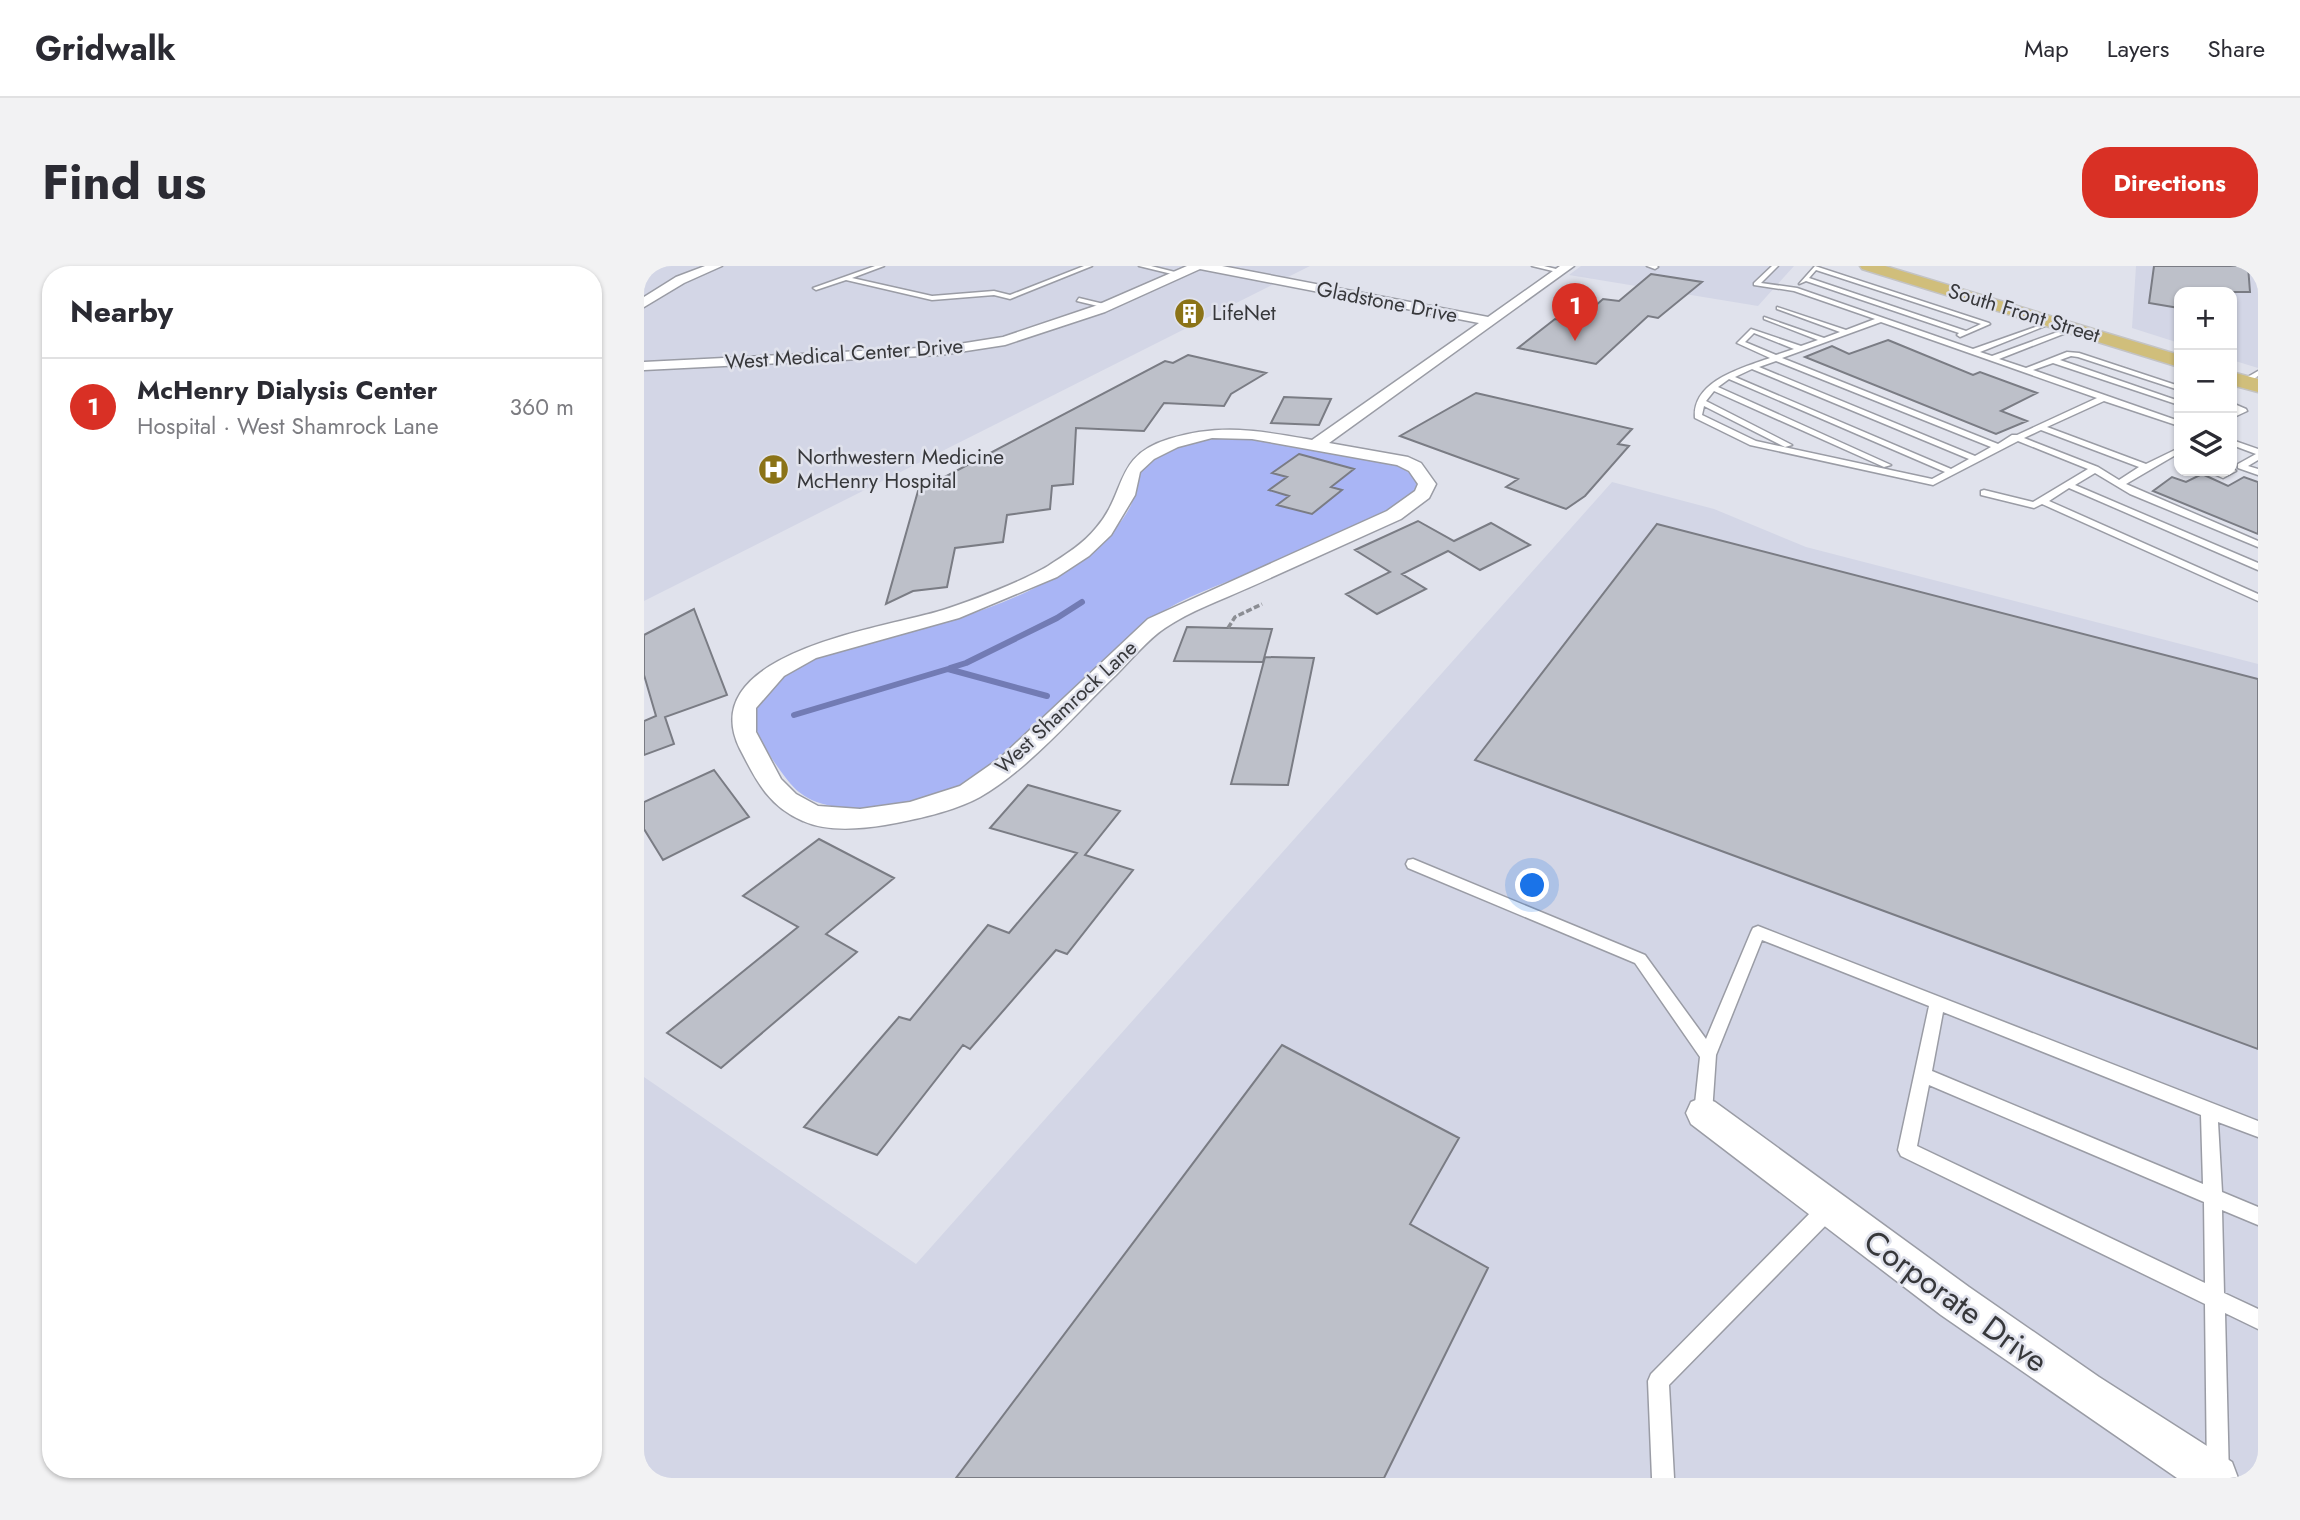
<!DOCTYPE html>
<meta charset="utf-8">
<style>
:root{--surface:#fff;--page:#f2f2f3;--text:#2b2b33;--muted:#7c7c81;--line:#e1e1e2;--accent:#d93025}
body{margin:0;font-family:Jost,sans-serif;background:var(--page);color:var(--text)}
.controls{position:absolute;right:21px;top:21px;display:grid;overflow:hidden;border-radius:14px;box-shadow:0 2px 5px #0004}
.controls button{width:63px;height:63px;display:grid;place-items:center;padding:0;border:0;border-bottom:2px solid var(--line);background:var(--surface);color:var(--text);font:35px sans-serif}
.you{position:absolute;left:889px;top:620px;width:24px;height:24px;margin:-18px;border:5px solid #fff;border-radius:50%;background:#1a73e8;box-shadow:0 0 0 10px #1a73e833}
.badge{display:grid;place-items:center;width:46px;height:46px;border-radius:50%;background:var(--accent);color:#fff;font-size:23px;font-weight:700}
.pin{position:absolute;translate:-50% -58px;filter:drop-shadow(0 2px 4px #0008)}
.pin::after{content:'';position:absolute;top:37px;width:24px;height:21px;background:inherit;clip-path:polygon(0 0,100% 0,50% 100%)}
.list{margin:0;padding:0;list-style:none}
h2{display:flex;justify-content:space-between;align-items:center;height:91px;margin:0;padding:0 28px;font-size:30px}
h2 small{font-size:23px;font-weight:400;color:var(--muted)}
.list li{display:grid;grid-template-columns:46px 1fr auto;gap:21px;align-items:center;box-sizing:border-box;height:98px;padding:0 28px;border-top:2px solid var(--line)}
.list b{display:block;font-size:26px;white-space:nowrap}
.list p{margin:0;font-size:23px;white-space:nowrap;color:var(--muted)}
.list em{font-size:23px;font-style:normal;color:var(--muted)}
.icon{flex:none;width:38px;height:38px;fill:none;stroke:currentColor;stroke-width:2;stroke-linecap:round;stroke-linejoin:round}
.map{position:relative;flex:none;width:1614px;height:1212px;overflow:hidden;border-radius:28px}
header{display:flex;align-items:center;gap:42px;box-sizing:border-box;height:98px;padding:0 35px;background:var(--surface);border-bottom:2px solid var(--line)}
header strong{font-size:33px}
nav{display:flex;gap:38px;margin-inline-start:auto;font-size:24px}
.intro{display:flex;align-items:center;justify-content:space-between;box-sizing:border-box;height:168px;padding:0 42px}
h1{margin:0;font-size:49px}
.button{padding:18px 32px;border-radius:28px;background:var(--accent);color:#fff;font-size:24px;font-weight:700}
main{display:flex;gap:42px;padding:0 42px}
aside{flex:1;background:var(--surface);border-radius:28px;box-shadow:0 2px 5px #0004}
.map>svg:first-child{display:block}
</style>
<header>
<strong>Gridwalk</strong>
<nav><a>Map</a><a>Layers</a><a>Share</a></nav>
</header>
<div class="intro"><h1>Find us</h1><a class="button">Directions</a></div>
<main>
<aside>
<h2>Nearby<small></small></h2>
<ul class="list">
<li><span class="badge">1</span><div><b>McHenry Dialysis Center</b><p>Hospital · West Shamrock Lane</p></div><em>360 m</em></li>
</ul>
</aside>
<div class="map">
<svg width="1614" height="1212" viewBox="0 0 1614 1212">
<rect width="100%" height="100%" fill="#e0e2ec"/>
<!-- built -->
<path fill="#d3d6e6" d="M0 0H666L0 335Z
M937 0H1150L1114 40 925 9Z
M1492 0H1614V102L1588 94V26H1535V77L1488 62Z
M968 216 1070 243 1162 281 1614 398V1212H0V811L272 998Z"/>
<!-- green -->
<path fill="#a9b5f5" d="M599 171 744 196C755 200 781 211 770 227 766 233 756 238 751 242 703 263 655 286 606 307 576 319 539 331 512 350 444 400 379 495 301 526 264 540 218 549 179 538 171 536 161 531 155 526 142 516 112 472 111 457 109 432 138 411 156 400 185 385 216 379 248 370 305 356 364 340 415 308 441 292 470 270 485 243 491 233 490 221 494 210 506 177 571 172 599 171Z"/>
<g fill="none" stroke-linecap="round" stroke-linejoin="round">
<!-- stream -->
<path stroke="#727bb4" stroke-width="6" d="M306 402 322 397 413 352 438 336
M150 449 304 403 403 430"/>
</g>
<!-- building -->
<path fill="#bdc0c9" stroke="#7a7c84" stroke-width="2" d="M1510 0H1604L1606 26H1535V42L1505 37Z
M1007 8 1058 16 1014 52 1004 50 952 98 874 82 911 53 932 57 959 33 975 35Z
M1244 74 1329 109 1336 106 1393 127 1357 145 1383 155 1352 168 1161 91 1188 80 1205 88Z
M544 89 622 107 587 128 580 140 520 137 500 165 432 162 429 218 408 220 406 243 363 249 359 276 311 282 303 321 269 325 242 338 274 225 521 95 529 97Z
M832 127 988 163 974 178 985 180 941 230 922 243 862 221 874 213 756 170Z
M640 131 687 133 675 159 627 157Z
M655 188 710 203 687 221 698 224 668 248 633 239 645 230 625 224 643 211 628 207Z
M1558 208 1584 220 1600 211 1614 216V268L1509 225 1528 211 1542 216Z
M774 255 810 275 847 257 886 279 836 304 804 285 758 308 782 323 733 348 702 328 746 306 711 284Z
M1013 258 1614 413V783L831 494Z
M50 343 83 429 21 451 30 478 0 489V455L12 450 0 409V369Z
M543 361 584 362 628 363 619 396 530 395Z
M621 391 670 392 644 519 587 518Z
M70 504 105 551 19 594 0 563V536Z
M384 519 476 545 441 589 489 604 423 688 412 684 326 783 319 779 233 889 160 861 255 751 266 754 344 659 365 667 433 587 346 562Z
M175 573 250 612 182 668 213 686 77 802 23 767 154 661 99 630Z
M638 779 815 872 766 958 844 1002 740 1212H312Z"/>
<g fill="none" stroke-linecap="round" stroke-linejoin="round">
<defs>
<path id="lane" d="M231 0H240L208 12 288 30 350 25 366 29 440 0H448L366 33 350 29 288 34 202 14 172 24 169 22Z
M495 0H507L539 8 536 10Z
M888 0H900L920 5 917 7Z
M1003 0H1013L1014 1 1011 3Z
M1128 0H1134L1117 17 1153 22 1329 83 1411 54V56L1336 86 1348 90 1430 60 1432 63 1355 93 1382 102 1423 86 1435 87 1535 120V124L1434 91 1427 90 1416 94 1535 135V139L1409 97 1389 104 1535 155V160L1460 135 1403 161 1502 198 1535 182V187L1482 218 1614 275V281L1486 228 1451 207 1431 219 1614 297V304L1425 222 1405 235 1614 328V335L1398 238 1390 242 1337 229V225L1340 224 1389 236 1444 203 1374 175 1289 219 1106 179 1051 152C1048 115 1098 102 1126 92L1093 77 1107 63 1157 80 1174 74 1120 53V51L1180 72 1196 66 1133 43V41L1202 64 1231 53 1150 25 1110 19V17ZM1237 56 1453 132 1373 169H1368L1354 178 1138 92ZM1110 67 1150 83 1132 89 1101 76ZM1132 95 1347 181 1331 190 1115 101ZM1108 103 1325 193 1307 203 1091 111ZM1085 113 1301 206 1288 213 1112 175 1058 149 1060 140 1141 181 1148 179 1062 135 1070 125 1240 201 1247 199 1074 121ZM1397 164 1495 201 1475 214 1454 201 1380 172Z
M1171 0 1345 57 1346 58 1316 71 1313 69 1315 67 1162 15 1155 18ZM1172 4 1337 58 1322 65 1165 12Z
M435 32 464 39 465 40 462 42 433 35Z
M1614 105V110L1602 118 1595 116Z
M1588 137 1602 143 1603 145 1588 152V147L1593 145 1588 142Z
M1588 174 1614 183V194L1604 200 1614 203V209L1594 202V198L1612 188 1588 179Z
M1588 202 1592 205 1579 212 1563 205H1588Z
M769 593 1001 689 1062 773 1107 666 1109 662 1114 660 1614 855V871L1574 856 1578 926 1614 941V959L1578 944 1580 1027 1614 1043V1063L1581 1047 1585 1212H1563L1561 1038 1257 890 1254 884 1285 740 1118 674 1072 789 1068 847 1065 853 1059 855 1053 853 1050 847 1056 791 991 697 764 602 762 598 764 594ZM1299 746 1557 849 1559 918 1288 805ZM1285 819 1560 936 1561 1017 1273 880Z
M1184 934 1191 936 1193 943 1191 950 1025 1119 1030 1212H1008L1004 1115 1007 1108 1177 936Z"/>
<path id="street" d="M61 0H78L40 17 0 41V31L32 11Z
M543 0H578L844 51 916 0H930L685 177 764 191 777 197 792 218 785 232 757 253C706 276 655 299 604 322 577 334 546 345 521 362 503 374 487 394 472 409 430 449 386 502 336 531 311 545 270 554 241 559 216 563 183 566 159 555 124 540 112 514 96 483 48 386 242 362 299 344 327 335 379 315 404 300 421 289 439 278 452 262 484 225 469 190 525 173 577 157 617 165 668 174L835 57 556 3 461 46 361 79 296 89 0 104V96L296 81 359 71 451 40ZM568 172 608 173 753 199 765 205 774 218 771 225 743 245 504 353 356 492 316 520 266 536 216 543 174 540 152 528 137 513 112 466V442L140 410 172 392 315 352 413 311 445 290 467 269 491 229 496 206 510 193 534 181Z
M1059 831 1071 836 1325 1021 1455 1111 1588 1196 1594 1212H1533L1297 1049 1047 858 1042 847 1047 836Z"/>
<path id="primary" d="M1216 0H1241L1535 89V101L1218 3Z
M1588 106 1614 113V126L1588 119Z"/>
</defs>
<!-- lane casing -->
<use href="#lane" stroke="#9a9ca5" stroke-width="3"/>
<!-- street casing -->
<use href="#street" stroke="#9a9ca5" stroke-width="3"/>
<!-- primary casing -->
<use href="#primary" stroke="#c3c3c4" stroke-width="3"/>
<!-- path -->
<path stroke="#8b8d93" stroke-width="3.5" stroke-dasharray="6 2.5" stroke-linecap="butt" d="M584 362 591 351 618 338"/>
<!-- lane -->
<use href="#lane" fill="#fff" fill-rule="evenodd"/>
<!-- street -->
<use href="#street" fill="#fff" fill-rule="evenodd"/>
<!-- primary -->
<use href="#primary" fill="#d0be7b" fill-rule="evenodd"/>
</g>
<!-- icons -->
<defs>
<symbol id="building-disc" viewBox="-11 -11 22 22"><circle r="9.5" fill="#8b7317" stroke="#e0e2ec"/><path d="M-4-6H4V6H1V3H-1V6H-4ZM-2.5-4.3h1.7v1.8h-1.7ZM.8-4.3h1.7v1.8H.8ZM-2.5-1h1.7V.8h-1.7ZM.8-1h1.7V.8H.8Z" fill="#fff"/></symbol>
<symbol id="hospital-disc" viewBox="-11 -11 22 22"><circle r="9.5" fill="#8b7317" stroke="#e0e2ec"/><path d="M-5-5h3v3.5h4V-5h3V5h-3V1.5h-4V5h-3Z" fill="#fff"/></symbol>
</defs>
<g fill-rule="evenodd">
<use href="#building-disc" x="528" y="30" width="35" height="35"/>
<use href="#hospital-disc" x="112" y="186" width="35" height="35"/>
</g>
<g text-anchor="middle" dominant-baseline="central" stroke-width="5" stroke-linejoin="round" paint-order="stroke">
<!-- far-street labels -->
<g font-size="21" fill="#37383b" stroke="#e0e2ec">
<text transform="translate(743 36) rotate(11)">Gladstone Drive</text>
<text transform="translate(1380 47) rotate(17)">South Front Street</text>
<text transform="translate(200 88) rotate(-4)">West Medical Center Drive</text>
<text transform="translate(422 441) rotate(-43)">West Shamrock Lane</text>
</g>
<!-- far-poi labels -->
<g font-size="21" fill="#37383b" stroke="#e0e2ec" text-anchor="start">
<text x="568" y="47">LifeNet</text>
<text x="153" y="191">Northwestern Medicine<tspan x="153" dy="24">McHenry Hospital</tspan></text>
</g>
<!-- near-street labels -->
<g font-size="32" fill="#37383b" stroke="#e0e2ec">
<text transform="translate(1312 1035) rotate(36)">Corporate Drive</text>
</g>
</g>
</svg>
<div class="controls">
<button>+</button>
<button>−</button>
<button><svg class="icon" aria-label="layers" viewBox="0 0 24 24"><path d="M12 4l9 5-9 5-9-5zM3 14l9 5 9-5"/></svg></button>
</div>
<div class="you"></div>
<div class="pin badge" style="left:931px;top:75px">1</div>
</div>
</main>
